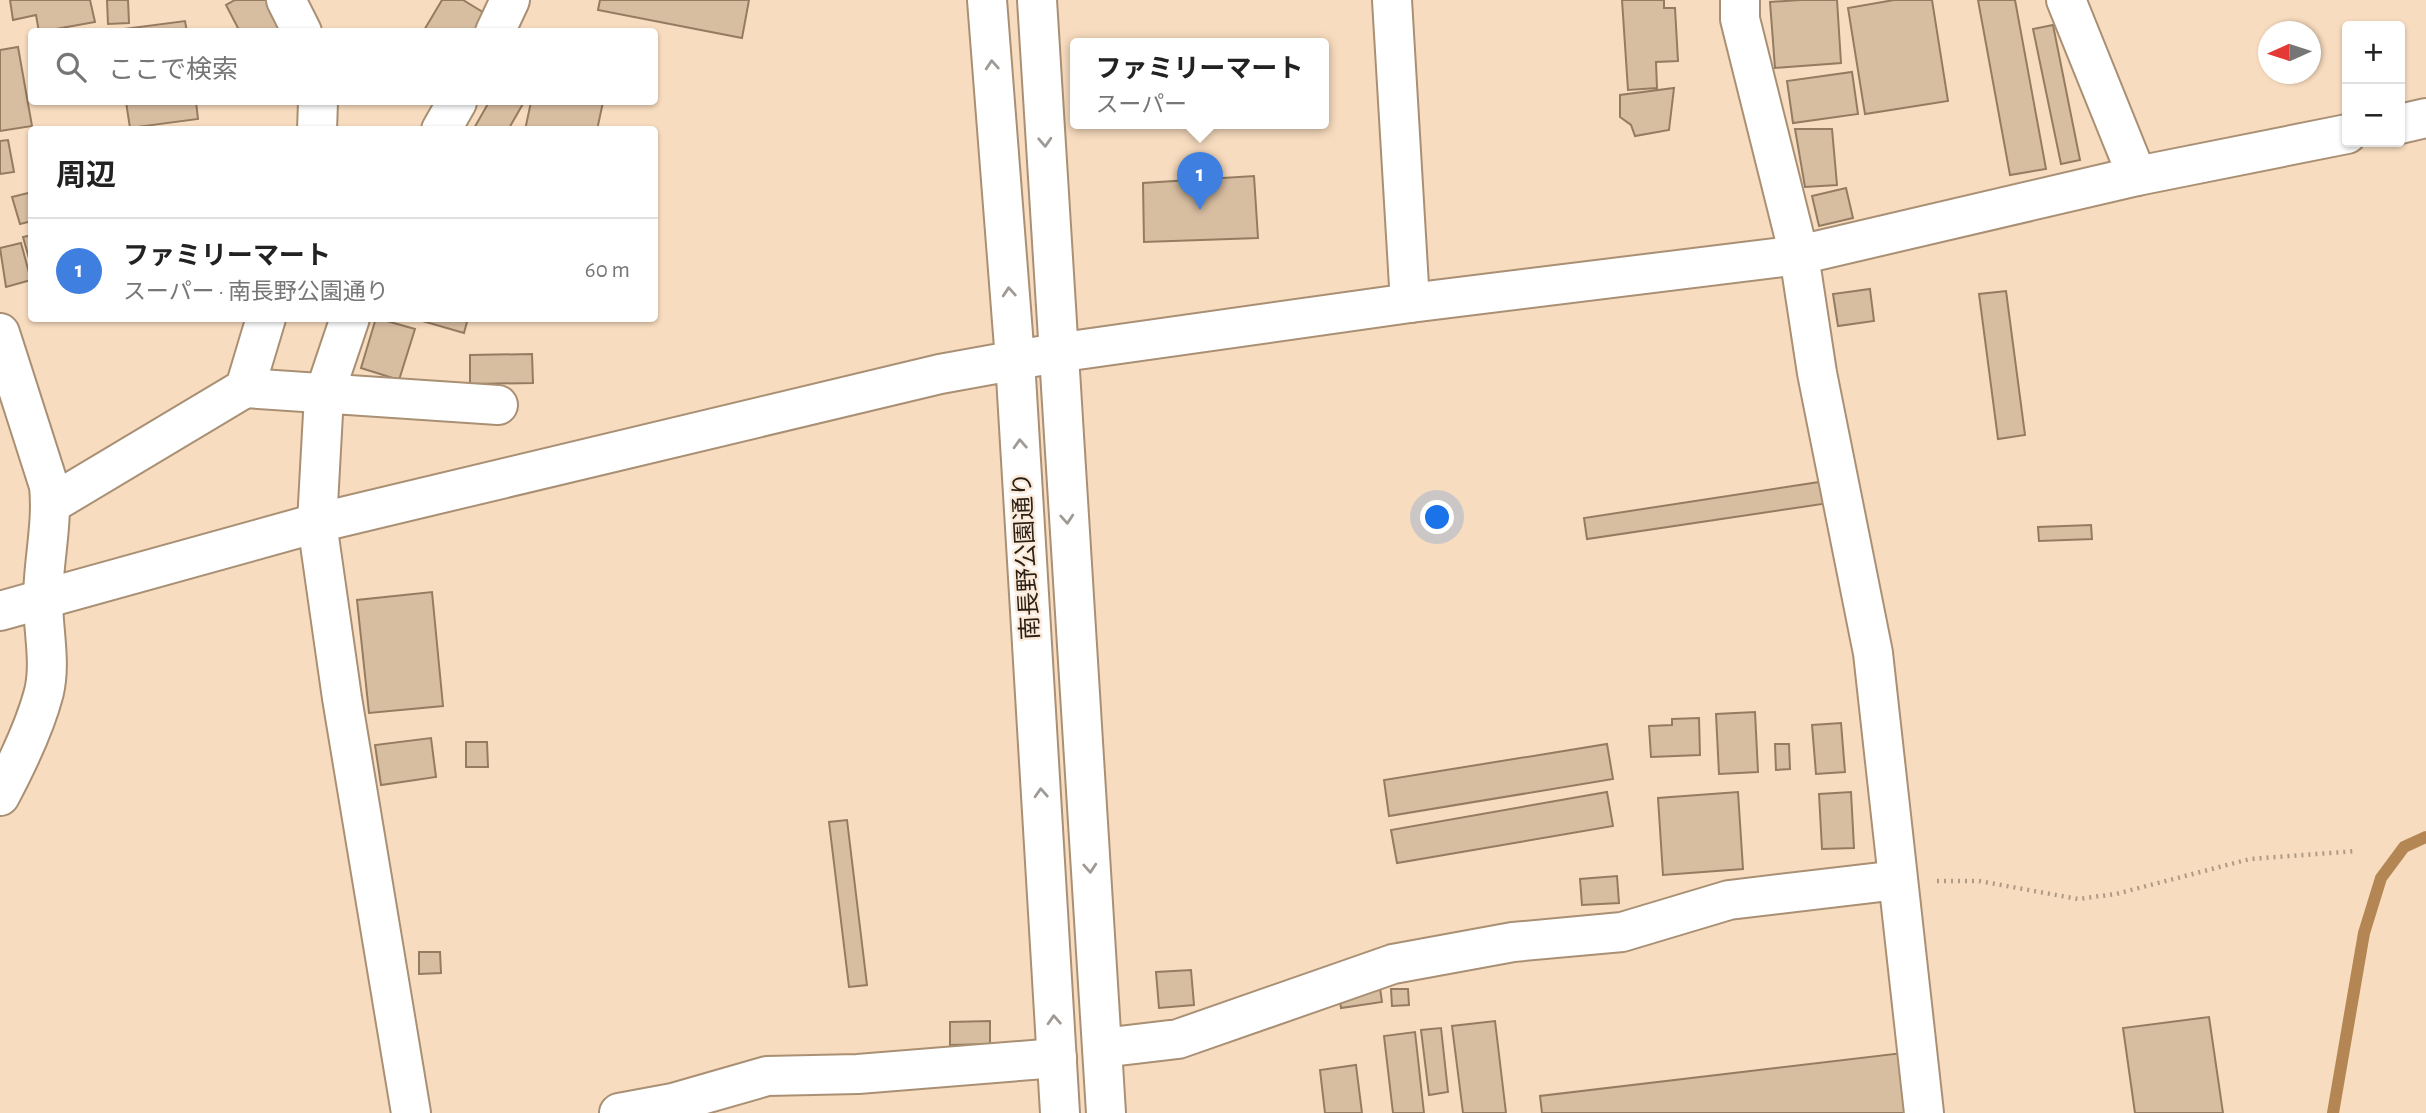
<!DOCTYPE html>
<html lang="ja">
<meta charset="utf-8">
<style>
:root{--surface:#fff;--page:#f6f6f6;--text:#222;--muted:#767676;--line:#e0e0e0;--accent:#226678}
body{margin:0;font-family:"Alegreya Sans","Noto Sans JP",sans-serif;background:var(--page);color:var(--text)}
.controls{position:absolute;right:21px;top:21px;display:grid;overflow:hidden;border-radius:7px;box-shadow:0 2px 5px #0004}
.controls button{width:63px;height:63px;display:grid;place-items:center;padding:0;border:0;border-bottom:2px solid var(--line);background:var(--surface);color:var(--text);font:35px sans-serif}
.compass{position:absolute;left:2258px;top:21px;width:63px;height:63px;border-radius:50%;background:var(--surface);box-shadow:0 2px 5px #0004;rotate:267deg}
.you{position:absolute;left:1438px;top:518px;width:24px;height:24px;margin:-18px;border:5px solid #fff;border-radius:50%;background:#1a73e8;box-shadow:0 0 0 10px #1a73e833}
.badge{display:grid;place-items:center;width:46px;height:46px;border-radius:50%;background:var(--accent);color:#fff;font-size:23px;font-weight:700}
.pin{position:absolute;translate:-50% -58px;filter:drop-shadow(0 2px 4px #0008)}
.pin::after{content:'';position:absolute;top:37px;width:24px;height:21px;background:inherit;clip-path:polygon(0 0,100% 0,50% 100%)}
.popup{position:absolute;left:1070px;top:38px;width:259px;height:91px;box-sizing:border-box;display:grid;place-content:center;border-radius:7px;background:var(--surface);filter:drop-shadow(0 2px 5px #0005);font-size:23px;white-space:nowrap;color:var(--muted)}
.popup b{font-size:26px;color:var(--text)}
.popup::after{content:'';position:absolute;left:50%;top:100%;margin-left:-14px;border:14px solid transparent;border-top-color:var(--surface)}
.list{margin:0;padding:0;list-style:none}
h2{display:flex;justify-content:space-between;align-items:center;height:91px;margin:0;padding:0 28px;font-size:30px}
h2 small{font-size:23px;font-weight:400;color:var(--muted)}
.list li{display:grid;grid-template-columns:46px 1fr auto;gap:21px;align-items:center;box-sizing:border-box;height:105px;padding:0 28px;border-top:2px solid var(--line)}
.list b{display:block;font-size:26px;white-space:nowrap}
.list p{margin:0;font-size:23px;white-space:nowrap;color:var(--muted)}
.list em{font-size:23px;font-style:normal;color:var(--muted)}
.icon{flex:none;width:38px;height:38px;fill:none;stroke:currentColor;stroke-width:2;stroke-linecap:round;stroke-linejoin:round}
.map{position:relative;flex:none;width:2426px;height:1113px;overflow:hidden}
.search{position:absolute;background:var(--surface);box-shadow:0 2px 5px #0004;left:28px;top:28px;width:630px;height:77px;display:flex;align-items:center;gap:18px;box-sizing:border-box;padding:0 24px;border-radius:7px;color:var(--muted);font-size:26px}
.panel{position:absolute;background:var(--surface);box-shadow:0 2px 5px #0004;left:28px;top:126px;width:630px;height:196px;border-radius:7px}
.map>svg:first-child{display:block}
</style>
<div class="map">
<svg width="2426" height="1113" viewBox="0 0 2426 1113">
<rect width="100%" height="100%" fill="#f8dcbf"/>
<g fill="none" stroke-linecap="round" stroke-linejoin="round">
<!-- stream -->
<path stroke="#b38653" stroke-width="12" d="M2333 1113 2364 933 2381 878 2404 847 2426 837"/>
</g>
<!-- building -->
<path fill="#d8bea1" stroke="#957c61" stroke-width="2" d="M10 0H90L95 22 39 32 36 15 13 20Z
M107 0H128L129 23 108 24Z
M235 0H268L284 32H240L226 5Z
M442 0H463L486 14 476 32H423Z
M600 0H749L742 38 598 10Z
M1622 0H1664V8H1675L1678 61 1656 62 1657 88 1628 90Z
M1800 0H1837L1841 63 1775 68 1770 2Z
M1894 0H1932L1948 101 1865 114 1848 8Z
M1978 0H2015L2046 169 2010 175Z
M185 21 187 32H117L116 30Z
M2053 25 2080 160 2061 164 2033 29Z
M18 47 32 126 0 131V50Z
M1852 72 1858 114 1793 123 1787 81Z
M1674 88 1669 130 1635 136 1631 125 1620 117V95Z
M126 102H196L198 119 130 128Z
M489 102H524L508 130H473Z
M531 102H603L597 130H525Z
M1795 129H1832L1837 185 1805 187Z
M8 140 14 172 0 174V141Z
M1254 176 1258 238 1144 242 1143 183Z
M1846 188 1853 218 1819 226 1812 196Z
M32 192V221L20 224 12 197Z
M32 235V269L23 237Z
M21 243 31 280 6 287 0 248Z
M1870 289 1874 321 1838 326 1833 294Z
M2006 291 2025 435 1998 439 1979 294Z
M376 318 415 329 399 380 361 368Z
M412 318H468L464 333Z
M532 354 533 383 470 384V355Z
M1826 481 1829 503 1587 539 1584 518Z
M2091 525 2092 539 2039 541 2038 527Z
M432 592 443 706 369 713 357 600Z
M1755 712 1758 772 1719 774 1716 714Z
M1699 718 1700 755 1651 757 1649 726 1672 725V719Z
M1841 723 1845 772 1816 774 1812 725Z
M431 738 436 777 381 785 375 745Z
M466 742H487L488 767H466Z
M1607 744 1613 779 1389 816 1384 780Z
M1775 744H1789L1790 769 1776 770Z
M1607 792 1613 826 1397 863 1391 830Z
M1738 792 1743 869 1663 875 1658 798Z
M1851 792 1854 848 1822 849 1819 794Z
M847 820 867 985 849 987 829 822Z
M1617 876 1619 903 1582 905 1580 879Z
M419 952H440L441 973 419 974Z
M1191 970 1194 1005 1159 1008 1156 972Z
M1379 981 1382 1002 1341 1008 1338 987Z
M1391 989H1408L1409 1005 1392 1006Z
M2209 1017 2223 1113H2135L2123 1028Z
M990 1021V1044L950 1045V1022Z
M1495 1021 1506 1113H1463L1452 1026Z
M1441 1028 1448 1092 1429 1095 1421 1030Z
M1415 1032 1424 1113H1393L1384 1036Z
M1911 1052 1918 1113H1542L1540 1096Z
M1356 1065 1362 1113H1325L1320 1070Z"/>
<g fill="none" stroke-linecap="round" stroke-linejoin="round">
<defs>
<path id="minor" d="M1392 0 1410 303
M1740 0V19L1799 255 1817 373 1873 653 1924 1113
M2066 0 2137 176
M495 32 510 0
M441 130 457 102
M350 318 324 395 317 523 342 698 411 1113
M0 333 49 486C53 524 43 562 43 600 43 630 51 662 44 692 35 727 17 764 0 796
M245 388 498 405
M1102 1048 1178 1039 1393 964 1513 942 1622 932 1729 900 1898 880
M619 1113 673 1103 767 1076 858 1074 1057 1058"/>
<path id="tertiary" d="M286 0 302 32
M987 0 1015 360 1060 1113
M1037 0 1106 1113
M2400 124 2426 118
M317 130 318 102
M51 504 245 388 266 318
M0 611 317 523 940 374 1056 353 1410 303 1799 255 2137 176 2347 134"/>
</defs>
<!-- minor casing -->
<use href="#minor" stroke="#a99074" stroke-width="42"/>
<!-- tertiary casing -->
<use href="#tertiary" stroke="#a99074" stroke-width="42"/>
<!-- path -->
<path stroke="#af9a83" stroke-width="4.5" stroke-dasharray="2 5" stroke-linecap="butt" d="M1937 881H1979L2078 899 2116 894 2250 859 2357 851"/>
<!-- minor -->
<use href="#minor" stroke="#fff" stroke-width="38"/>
<!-- tertiary -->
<use href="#tertiary" stroke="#fff" stroke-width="38"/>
</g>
<!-- one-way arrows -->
<defs><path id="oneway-chevron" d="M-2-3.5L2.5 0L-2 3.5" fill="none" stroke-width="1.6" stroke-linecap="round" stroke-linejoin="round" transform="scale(1.75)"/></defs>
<g stroke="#9f9a95">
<use href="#oneway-chevron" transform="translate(992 65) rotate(-94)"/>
<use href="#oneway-chevron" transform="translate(1045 142) rotate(87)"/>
<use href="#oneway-chevron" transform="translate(1009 292) rotate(-94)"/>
<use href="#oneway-chevron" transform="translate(1020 444) rotate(-93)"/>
<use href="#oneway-chevron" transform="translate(1067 519) rotate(86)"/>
<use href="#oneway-chevron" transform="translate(1041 793) rotate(-93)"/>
<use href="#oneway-chevron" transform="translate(1090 868) rotate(86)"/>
<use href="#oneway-chevron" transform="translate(1054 1020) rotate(-93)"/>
</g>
<g text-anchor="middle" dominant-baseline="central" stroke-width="5" stroke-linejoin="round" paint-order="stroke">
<!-- street labels -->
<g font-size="24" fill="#291f14" stroke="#fcebda">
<text transform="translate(1027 556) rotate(-93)">南長野公園通り</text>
</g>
</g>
</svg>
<div class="controls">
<button>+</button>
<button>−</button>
</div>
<svg class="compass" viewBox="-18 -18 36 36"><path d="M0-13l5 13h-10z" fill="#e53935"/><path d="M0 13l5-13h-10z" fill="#767676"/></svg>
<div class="you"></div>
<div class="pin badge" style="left:1200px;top:210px;background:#3f7fe0">1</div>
<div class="popup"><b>ファミリーマート</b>スーパー</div>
<div class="search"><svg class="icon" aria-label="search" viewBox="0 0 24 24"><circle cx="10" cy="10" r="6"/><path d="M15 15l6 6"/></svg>ここで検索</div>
<section class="panel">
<h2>周辺<small></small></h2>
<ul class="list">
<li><span class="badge" style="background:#3f7fe0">1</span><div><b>ファミリーマート</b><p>スーパー · 南長野公園通り</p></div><em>60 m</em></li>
</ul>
</section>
</div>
